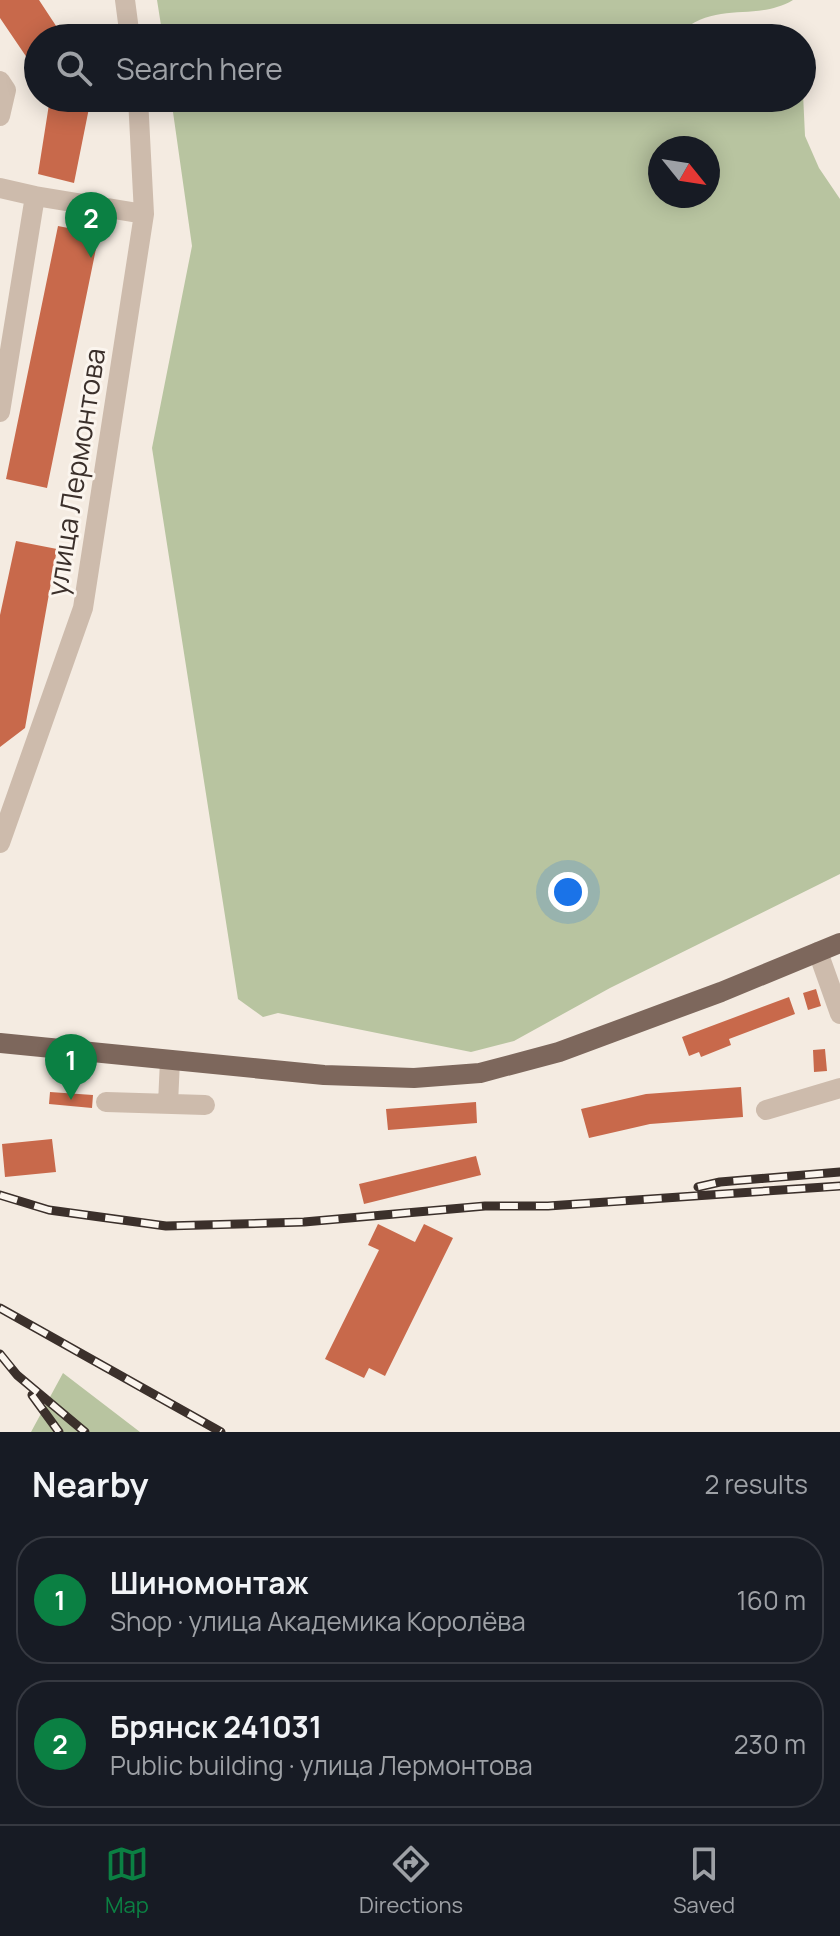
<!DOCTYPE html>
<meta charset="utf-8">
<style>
:root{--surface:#171b24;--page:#20242c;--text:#f1f3f6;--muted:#9ea1a6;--line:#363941;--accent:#0b8043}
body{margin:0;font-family:Manrope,sans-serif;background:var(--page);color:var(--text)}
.compass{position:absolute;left:648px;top:136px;width:72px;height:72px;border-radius:50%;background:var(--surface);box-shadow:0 4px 20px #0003;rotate:120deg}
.you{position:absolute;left:568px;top:892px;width:28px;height:28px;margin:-20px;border:6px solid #fff;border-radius:50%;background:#1a73e8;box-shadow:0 0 0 12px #1a73e833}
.badge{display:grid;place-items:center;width:52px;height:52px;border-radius:50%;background:var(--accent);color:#fff;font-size:26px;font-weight:700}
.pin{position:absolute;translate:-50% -66px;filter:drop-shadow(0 2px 4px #0008)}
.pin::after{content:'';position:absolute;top:42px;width:28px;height:24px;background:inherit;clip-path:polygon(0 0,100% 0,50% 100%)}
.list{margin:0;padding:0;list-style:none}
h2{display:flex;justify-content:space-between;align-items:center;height:104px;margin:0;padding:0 32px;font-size:34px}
h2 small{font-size:26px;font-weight:400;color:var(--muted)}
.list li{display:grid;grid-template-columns:52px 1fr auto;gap:24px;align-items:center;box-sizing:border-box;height:128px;margin:0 16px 16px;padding:0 16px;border:2px solid var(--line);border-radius:32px}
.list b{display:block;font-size:30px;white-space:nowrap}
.list p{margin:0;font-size:26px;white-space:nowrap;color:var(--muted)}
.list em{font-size:26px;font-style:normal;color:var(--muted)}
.icon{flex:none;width:44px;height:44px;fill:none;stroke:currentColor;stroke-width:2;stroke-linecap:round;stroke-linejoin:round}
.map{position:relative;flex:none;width:840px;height:1432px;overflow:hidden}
.search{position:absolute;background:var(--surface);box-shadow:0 4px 20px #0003;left:24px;right:24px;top:24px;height:88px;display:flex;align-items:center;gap:20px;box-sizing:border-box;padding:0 28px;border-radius:44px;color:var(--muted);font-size:30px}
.sheet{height:392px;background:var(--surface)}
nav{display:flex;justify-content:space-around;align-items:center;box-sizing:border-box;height:112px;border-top:2px solid var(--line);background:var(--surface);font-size:22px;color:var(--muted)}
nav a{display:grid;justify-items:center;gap:4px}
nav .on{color:var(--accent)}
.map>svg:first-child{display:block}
</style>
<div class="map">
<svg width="840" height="1432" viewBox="0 0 840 1432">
<rect width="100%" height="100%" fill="#f4ebe1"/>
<!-- green -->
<path fill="#b8c4a0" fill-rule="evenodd" d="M157 0H793C757 22 715 0 680 33L681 38H163Z
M802 72 805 136 819 168 840 199V874L610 988 514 1041 471 1052 278 1013 263 1017 238 999 152 448 192 246 171 98H802ZM708 148V196H660V148Z
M63 1373 140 1432H31Z"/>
<!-- building -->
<path fill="#c8694b" d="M0 0H39L64 38H38V74L0 18Z
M50 98H91L74 183 38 174Z
M58 226 99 234 47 488 6 479Z
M16 541 57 549 25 728 0 747V615Z
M816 989 821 1006 808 1010 803 993Z
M789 997 795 1014 729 1039 731 1045 701 1057 699 1052 689 1056 682 1037Z
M825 1049 827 1071 814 1072 813 1050Z
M741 1087 743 1117 650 1124 589 1138 581 1109 646 1094Z
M50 1092 93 1095 92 1108 49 1104Z
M476 1102 477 1123 388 1130 386 1109Z
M52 1139 56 1172 5 1177 2 1144Z
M476 1156 481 1175 364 1204 359 1184Z
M378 1224 415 1242 424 1224 453 1238 385 1376 369 1368 364 1378 325 1359 379 1250 368 1245Z"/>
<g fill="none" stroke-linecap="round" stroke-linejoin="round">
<!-- minor -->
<path stroke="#cdbbac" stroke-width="20" d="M125 0 130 38
M0 81 6 90 0 116
M0 188 35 196 0 412
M35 196 144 214
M0 843 83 608 144 214 138 98
M818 952 840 1014
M106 1102 205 1105
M168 1104 170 1060
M766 1110 840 1088"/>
<!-- major -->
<path stroke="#7d675c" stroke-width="20" d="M0 1043 324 1075 414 1078 480 1073 559 1052 721 992 840 943"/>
<defs>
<path id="rail" d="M698 1187 720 1182 840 1172
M0 1195 49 1210 166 1226 304 1222 485 1206H548L840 1186
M0 1308 221 1432
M0 1354 17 1375 85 1432
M32 1395 59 1432"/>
</defs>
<!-- rail casing -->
<use href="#rail" stroke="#3b302b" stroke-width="9"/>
<!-- rail -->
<use href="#rail" stroke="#fbf5ee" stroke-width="6" stroke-dasharray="18" stroke-linecap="butt"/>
</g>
<g text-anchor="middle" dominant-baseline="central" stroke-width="6" stroke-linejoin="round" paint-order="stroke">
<!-- street labels -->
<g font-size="28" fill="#3b302b" stroke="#fbf5ee">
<text transform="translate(75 472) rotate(-81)">улица Лермонтова</text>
</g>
</g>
</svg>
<svg class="compass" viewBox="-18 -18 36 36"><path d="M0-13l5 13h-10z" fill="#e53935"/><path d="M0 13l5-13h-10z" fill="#9ea1a6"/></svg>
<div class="you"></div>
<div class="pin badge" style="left:71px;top:1100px">1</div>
<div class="pin badge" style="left:91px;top:258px">2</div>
<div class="search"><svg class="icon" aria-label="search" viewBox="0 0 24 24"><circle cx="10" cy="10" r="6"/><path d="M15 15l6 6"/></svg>Search here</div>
</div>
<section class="sheet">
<h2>Nearby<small>2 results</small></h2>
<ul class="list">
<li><span class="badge">1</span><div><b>Шиномонтаж</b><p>Shop · улица Академика Королёва</p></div><em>160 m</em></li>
<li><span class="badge">2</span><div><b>Брянск 241031</b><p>Public building · улица Лермонтова</p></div><em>230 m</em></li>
</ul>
</section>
<nav>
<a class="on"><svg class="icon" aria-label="map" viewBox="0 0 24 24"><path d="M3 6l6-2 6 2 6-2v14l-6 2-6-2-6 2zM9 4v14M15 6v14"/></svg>Map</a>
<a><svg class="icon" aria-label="directions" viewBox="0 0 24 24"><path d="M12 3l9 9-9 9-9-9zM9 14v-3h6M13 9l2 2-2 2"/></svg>Directions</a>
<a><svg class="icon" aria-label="saved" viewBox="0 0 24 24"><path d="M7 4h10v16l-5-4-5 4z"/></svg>Saved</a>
</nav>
